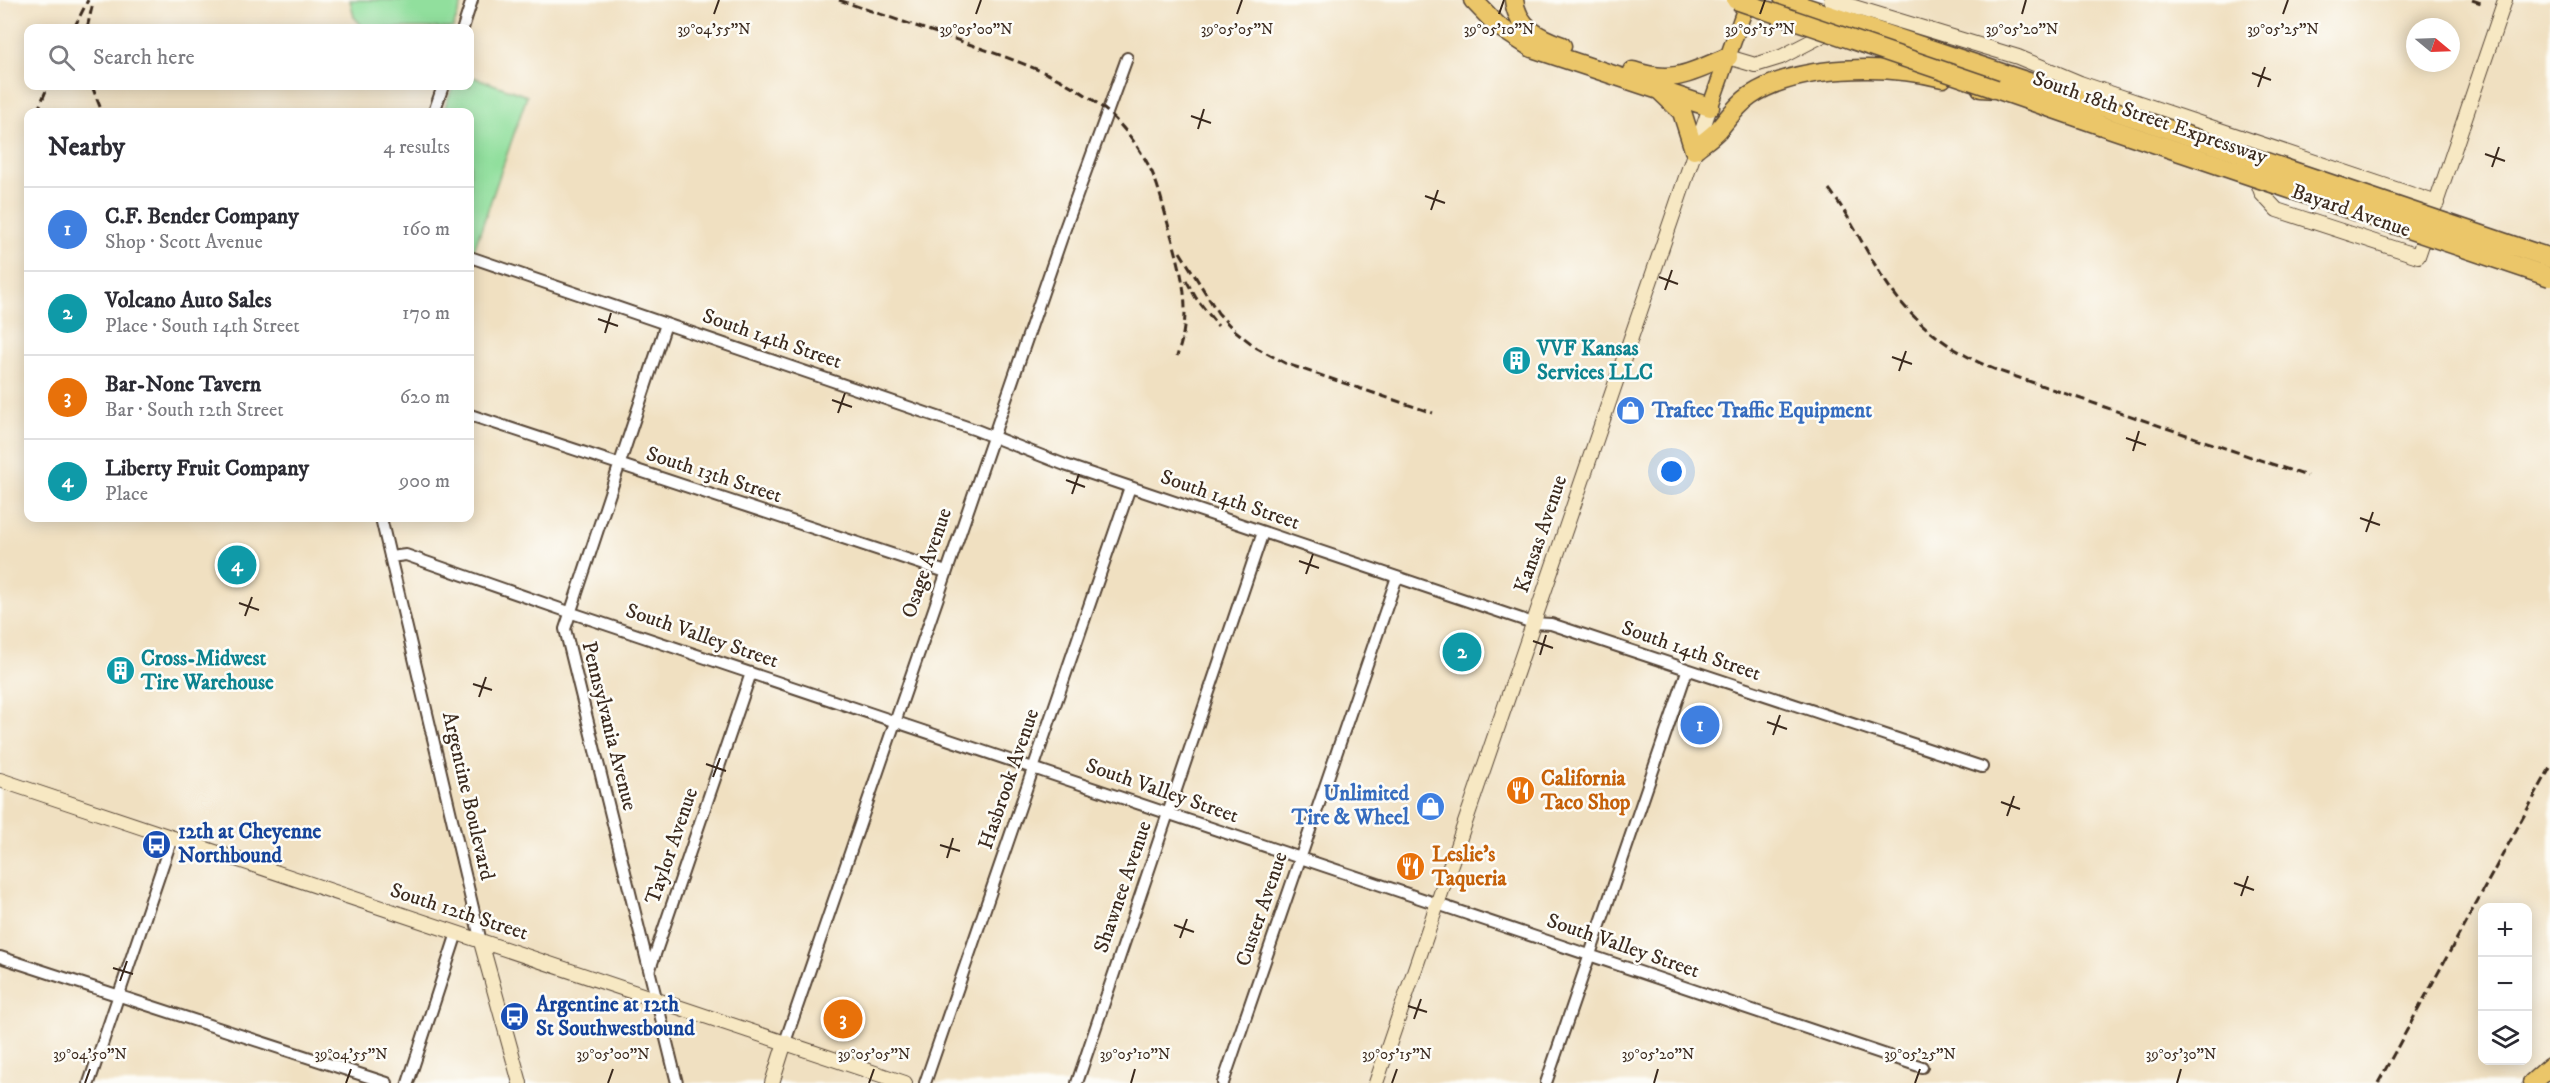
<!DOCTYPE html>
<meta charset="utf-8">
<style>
:root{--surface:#fff;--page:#f2f2f3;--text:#2b2b33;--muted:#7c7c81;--line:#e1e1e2;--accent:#d93025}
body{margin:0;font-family:"IM FELL DW Pica",serif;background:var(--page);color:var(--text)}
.controls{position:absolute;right:18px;bottom:18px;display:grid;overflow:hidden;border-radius:12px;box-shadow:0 3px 15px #0003}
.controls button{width:54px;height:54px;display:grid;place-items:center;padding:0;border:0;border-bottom:2px solid var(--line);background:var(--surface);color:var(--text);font:30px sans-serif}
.compass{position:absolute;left:2406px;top:18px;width:54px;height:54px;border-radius:50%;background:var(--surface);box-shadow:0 3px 15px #0003;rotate:109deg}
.you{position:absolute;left:1672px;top:472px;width:21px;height:21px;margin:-15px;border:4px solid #fff;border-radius:50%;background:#1a73e8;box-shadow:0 0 0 9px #1a73e833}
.badge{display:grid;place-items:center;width:39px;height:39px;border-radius:50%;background:var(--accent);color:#fff;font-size:20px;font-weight:700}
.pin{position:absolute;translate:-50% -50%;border:3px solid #fff;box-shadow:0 2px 6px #0006}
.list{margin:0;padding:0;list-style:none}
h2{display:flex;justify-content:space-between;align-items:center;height:78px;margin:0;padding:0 24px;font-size:26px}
h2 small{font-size:20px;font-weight:400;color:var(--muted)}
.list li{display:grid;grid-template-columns:39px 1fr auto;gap:18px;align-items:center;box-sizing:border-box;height:84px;padding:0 24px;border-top:2px solid var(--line)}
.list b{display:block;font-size:22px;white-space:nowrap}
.list p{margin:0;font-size:20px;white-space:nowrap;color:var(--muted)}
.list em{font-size:20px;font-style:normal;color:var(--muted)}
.icon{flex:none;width:33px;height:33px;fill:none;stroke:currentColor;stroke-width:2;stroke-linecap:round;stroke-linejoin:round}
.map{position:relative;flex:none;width:2550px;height:1083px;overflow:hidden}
.search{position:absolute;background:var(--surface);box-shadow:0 3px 15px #0003;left:24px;top:24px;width:450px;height:66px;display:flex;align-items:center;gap:15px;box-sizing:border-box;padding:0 21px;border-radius:12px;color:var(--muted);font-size:22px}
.panel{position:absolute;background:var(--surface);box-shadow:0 3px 15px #0003;left:24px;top:108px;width:450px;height:414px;border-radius:12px}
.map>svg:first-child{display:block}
</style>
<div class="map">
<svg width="2550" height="1083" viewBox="0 0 2550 1083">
<rect width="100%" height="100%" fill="#fdfcf7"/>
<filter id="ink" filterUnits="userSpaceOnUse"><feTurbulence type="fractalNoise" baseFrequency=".0167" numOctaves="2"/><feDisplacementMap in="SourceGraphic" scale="12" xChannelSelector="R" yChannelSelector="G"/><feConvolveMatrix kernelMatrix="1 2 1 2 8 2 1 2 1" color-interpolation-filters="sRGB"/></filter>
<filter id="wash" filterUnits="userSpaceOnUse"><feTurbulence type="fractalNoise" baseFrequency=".008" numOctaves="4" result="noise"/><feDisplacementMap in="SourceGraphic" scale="24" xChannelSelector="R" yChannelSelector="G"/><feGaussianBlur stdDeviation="1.35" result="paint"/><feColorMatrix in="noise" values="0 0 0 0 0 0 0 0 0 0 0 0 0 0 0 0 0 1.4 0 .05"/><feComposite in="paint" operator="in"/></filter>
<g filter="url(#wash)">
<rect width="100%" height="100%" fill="#f0e0c1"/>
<!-- green -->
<path fill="#91df9d" stroke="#66845e" stroke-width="1.5" d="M350 0H463L453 28H364L354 17Z
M470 76 527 96 474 250 470 248V112H443L453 86H470Z"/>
</g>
<g filter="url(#ink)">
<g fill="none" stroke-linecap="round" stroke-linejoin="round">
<defs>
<path id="street" d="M463 28 472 0
M434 112 443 86
M470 257 976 430 1065 465 1533 623 1551 624 1982 767
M666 324 565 629 677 1083
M470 415 946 572
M381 518 481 942
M390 557 406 555 569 612 1922 1067
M0 957 387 1083
M650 969 751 673
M785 1042 1063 234 1127 58
M89 1083 172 838
M408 1083 457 933
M925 1083 1130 487
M1077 1083 1263 532
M1223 1083 1397 577
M1546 1083 1687 671"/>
<path id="secondary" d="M1831 0 2018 57 2080 83 2437 203
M1728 57 1755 65 1781 57 1833 30
M2251 174 2255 175 2262 194 2277 210 2418 256 2505 0
M0 780 905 1083
M481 942 520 1083
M772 1083 785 1042
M1376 1083 1710 107"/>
<path id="primary" d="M1710 107 1748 0"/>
<path id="highway" d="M1473 0 1498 26 1532 48 1710 107
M1514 0C1517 27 1539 38 1562 46
M1784 0 2106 108
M1633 71C1673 85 1692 72 1728 57
M1981 88 1996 89 2100 125
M1660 91 1682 112 1694 150C1702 143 1712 137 1719 129 1729 117 1737 105 1750 96 1798 64 1888 64 1943 78
M2532 1083 2550 1067"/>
</defs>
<!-- street casing -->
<use href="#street" stroke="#564536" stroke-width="14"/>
<!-- secondary casing -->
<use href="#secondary" stroke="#564536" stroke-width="16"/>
<!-- primary casing -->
<use href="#primary" stroke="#564536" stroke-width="18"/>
<!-- highway casing -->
<use href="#highway" stroke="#564536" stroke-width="21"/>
<!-- street -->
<use href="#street" stroke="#fff" stroke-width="10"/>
<!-- secondary -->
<use href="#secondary" stroke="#f7e8c3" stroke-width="14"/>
<!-- primary -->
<use href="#primary" stroke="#ebc669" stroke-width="15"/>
<!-- highway -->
<use href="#highway" stroke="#ebc669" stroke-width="18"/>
<!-- rail -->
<path stroke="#3b2a1e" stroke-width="3" stroke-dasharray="9 4.5" stroke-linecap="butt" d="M839 0C882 15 925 29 969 44 1047 72 1110 90 1151 170 1160 189 1164 211 1170 231 1182 273 1193 313 1177 356
M2472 0 2484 4
M74 28 88 0
M87 28 93 3
M92 86 102 112
M37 112 48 86
M1829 189C1850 217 1864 248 1882 276 1910 321 1950 352 1999 371L2307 476
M1180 252 1218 313 1233 329 1257 348 1287 364 1433 413
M1186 280 1196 298 1218 326
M2378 1083 2550 768"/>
<defs>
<path id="highway-bridge" d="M1736 0 1996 89
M2106 108 2550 258
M2100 125 2550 277"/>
</defs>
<!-- highway-bridge casing -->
<use href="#highway-bridge" stroke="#564536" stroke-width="21" stroke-linecap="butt"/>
<!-- highway-bridge -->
<use href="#highway-bridge" stroke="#ebc669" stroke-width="18"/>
</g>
</g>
<!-- ticks -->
<path fill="none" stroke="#3b2a1e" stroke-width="2" d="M714 14 719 0M976 14 981 0M1237 14 1242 0M1499 14 1504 0M1760 14 1765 0M2022 14 2026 0M2283 14 2288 0M2252 73 2271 80M2258 87 2265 67M1191 116 1211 123M1198 129 1204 109M2485 154 2505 161M2492 167 2499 147M1425 196 1445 203M1431 210 1438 190M1659 277 1678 284M1665 290 1672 270M598 319 618 326M605 333 611 313M1892 357 1912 364M1899 371 1906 351M832 400 852 407M838 413 845 393M2126 438 2146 445M2133 451 2139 431M1066 480 1085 487M1072 494 1079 474M2360 518 2380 525M2366 532 2373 512M1299 561 1319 568M1306 574 1313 554M239 603 259 610M245 616 252 597M1533 641 1553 648M1540 655 1546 635M473 684 492 690M479 697 486 677M1767 722 1787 729M1773 735 1780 715M706 764 726 771M713 777 720 758M2001 802 2020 809M2007 816 2014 796M940 845 960 851M947 858 953 838M2234 883 2254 890M2241 896 2248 876M1174 925 1194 932M1180 938 1187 919M113 968 133 974M120 981 127 961M1408 1006 1427 1012M1414 1019 1421 999M85 1083 90 1069M346 1083 351 1069M608 1083 613 1069M869 1083 874 1069M1131 1083 1135 1069M1392 1083 1397 1069M1654 1083 1658 1069M1915 1083 1920 1069M2177 1083 2181 1069"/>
<!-- icons -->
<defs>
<symbol id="building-disc" viewBox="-11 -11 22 22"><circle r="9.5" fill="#0f9aa8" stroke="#fdfcf7"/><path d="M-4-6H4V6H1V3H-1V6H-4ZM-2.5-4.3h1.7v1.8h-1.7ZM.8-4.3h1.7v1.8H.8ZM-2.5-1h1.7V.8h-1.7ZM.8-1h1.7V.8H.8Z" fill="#fff"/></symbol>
<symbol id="shop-disc" viewBox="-11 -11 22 22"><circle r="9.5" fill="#3f7fe0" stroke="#fdfcf7"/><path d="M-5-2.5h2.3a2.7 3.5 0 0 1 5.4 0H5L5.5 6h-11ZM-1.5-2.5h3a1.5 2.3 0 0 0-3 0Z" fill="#fff"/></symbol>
<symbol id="restaurant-disc" viewBox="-11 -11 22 22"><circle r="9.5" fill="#e8710a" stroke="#fdfcf7"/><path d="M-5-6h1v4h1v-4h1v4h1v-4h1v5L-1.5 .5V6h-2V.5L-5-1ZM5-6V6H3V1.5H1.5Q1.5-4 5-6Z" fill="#fff"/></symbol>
<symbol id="bus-disc" viewBox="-11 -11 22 22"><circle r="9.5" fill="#1a4fb4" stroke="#fdfcf7"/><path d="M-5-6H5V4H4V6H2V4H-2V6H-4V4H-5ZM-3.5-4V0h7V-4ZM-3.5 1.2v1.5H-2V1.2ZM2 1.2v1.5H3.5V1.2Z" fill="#fff"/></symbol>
</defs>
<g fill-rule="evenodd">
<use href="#building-disc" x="1500" y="344" width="33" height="33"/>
<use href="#shop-disc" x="1614" y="394" width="33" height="33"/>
<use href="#building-disc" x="104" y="654" width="33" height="33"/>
<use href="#restaurant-disc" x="1504" y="774" width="33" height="33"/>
<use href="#shop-disc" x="1414" y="790" width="33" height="33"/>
<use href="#bus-disc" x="140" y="828" width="33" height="33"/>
<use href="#restaurant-disc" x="1394" y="850" width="33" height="33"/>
<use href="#bus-disc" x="498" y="1000" width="33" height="33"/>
</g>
<g text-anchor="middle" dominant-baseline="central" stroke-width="5" stroke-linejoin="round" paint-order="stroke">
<!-- street labels -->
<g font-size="21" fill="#3b2a1e" stroke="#fdfcf7">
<text transform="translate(2150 118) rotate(19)">South 18th Street Expressway</text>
<text transform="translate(2351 211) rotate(19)">Bayard Avenue</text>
<text transform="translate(772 339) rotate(19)">South 14th Street</text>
<text transform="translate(714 475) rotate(18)">South 13th Street</text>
<text transform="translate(1230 500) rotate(19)">South 14th Street</text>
<text transform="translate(1541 534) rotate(-71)">Kansas Avenue</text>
<text transform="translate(927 563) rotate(-71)">Osage Avenue</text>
<text transform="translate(702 636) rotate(19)">South Valley Street</text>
<text transform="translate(1691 651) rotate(19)">South 14th Street</text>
<text transform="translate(609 726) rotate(76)">Pennsylvania Avenue</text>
<text transform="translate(1009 779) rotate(-71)">Hasbrook Avenue</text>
<text transform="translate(1162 791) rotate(19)">South Valley Street</text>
<text transform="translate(468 796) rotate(77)">Argentine Boulevard</text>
<text transform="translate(672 846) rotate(-71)">Taylor Avenue</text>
<text transform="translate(1123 887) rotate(-71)">Shawnee Avenue</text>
<text transform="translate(1262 909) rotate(-71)">Custer Avenue</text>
<text transform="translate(459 912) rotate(18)">South 12th Street</text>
<text transform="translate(1623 946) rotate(19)">South Valley Street</text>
</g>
<!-- culture labels -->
<g font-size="21" font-weight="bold" fill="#0d838f" stroke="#fdfcf7" text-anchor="start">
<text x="1537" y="349">VVF Kansas<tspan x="1537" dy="24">Services LLC</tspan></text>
<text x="141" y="659">Cross-Midwest<tspan x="141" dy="24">Tire Warehouse</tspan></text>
</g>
<!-- shop labels -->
<g font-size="21" font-weight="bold" fill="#366cbe" stroke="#fdfcf7" text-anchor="start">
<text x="1652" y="411">Traftec Traffic Equipment</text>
<text x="1409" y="794" text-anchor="end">Unlimited<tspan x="1409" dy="24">Tire &amp; Wheel</tspan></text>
</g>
<!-- food labels -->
<g font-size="21" font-weight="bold" fill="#c56008" stroke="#fdfcf7" text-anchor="start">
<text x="1541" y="779">California<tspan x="1541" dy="24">Taco Shop</tspan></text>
<text x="1432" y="855">Leslie's<tspan x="1432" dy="24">Taqueria</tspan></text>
</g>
<!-- transit labels -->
<g font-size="21" font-weight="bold" fill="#164399" stroke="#fdfcf7" text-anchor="start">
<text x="178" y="832">12th at Cheyenne<tspan x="178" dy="24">Northbound</tspan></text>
<text x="536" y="1005">Argentine at 12th<tspan x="536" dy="24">St Southwestbound</tspan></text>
</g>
</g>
<g font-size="15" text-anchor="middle" fill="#3b2a1e" stroke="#fdfcf7" stroke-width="5" stroke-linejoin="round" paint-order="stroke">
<text x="714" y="34">39°04'55"N</text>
<text x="1237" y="34">39°05'05"N</text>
<text x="1499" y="34">39°05'10"N</text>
<text x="2022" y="34">39°05'20"N</text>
<text x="2283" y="34">39°05'25"N</text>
<text x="976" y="34">39°05'00"N</text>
<text x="1760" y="34">39°05'15"N</text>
<text x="90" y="1059">39°04'50"N</text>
<text x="351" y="1059">39°04'55"N</text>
<text x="613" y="1059">39°05'00"N</text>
<text x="874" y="1059">39°05'05"N</text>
<text x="1135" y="1059">39°05'10"N</text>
<text x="1397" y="1059">39°05'15"N</text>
<text x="1658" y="1059">39°05'20"N</text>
<text x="1920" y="1059">39°05'25"N</text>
<text x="2181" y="1059">39°05'30"N</text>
</g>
</svg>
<div class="controls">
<button>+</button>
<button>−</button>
<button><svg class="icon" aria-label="layers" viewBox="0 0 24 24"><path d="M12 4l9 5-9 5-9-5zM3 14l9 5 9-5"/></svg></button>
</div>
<svg class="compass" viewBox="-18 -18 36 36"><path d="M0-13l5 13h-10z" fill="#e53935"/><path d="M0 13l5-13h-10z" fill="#7c7c81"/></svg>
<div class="you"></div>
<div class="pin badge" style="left:1700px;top:725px;background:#3f7fe0">1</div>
<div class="pin badge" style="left:1462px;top:652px;background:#0f9aa8">2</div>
<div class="pin badge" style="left:843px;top:1019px;background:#e8710a">3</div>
<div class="pin badge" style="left:237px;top:565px;background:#0f9aa8">4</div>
<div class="search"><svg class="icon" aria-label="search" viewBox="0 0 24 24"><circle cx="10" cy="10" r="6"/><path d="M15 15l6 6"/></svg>Search here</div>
<section class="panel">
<h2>Nearby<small>4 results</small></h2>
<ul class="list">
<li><span class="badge" style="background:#3f7fe0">1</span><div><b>C.F. Bender Company</b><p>Shop · Scott Avenue</p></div><em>160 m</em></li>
<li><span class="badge" style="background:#0f9aa8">2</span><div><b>Volcano Auto Sales</b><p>Place · South 14th Street</p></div><em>170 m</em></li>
<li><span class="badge" style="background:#e8710a">3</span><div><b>Bar-None Tavern</b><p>Bar · South 12th Street</p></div><em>620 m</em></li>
<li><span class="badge" style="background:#0f9aa8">4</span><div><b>Liberty Fruit Company</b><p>Place</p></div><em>900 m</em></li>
</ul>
</section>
</div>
